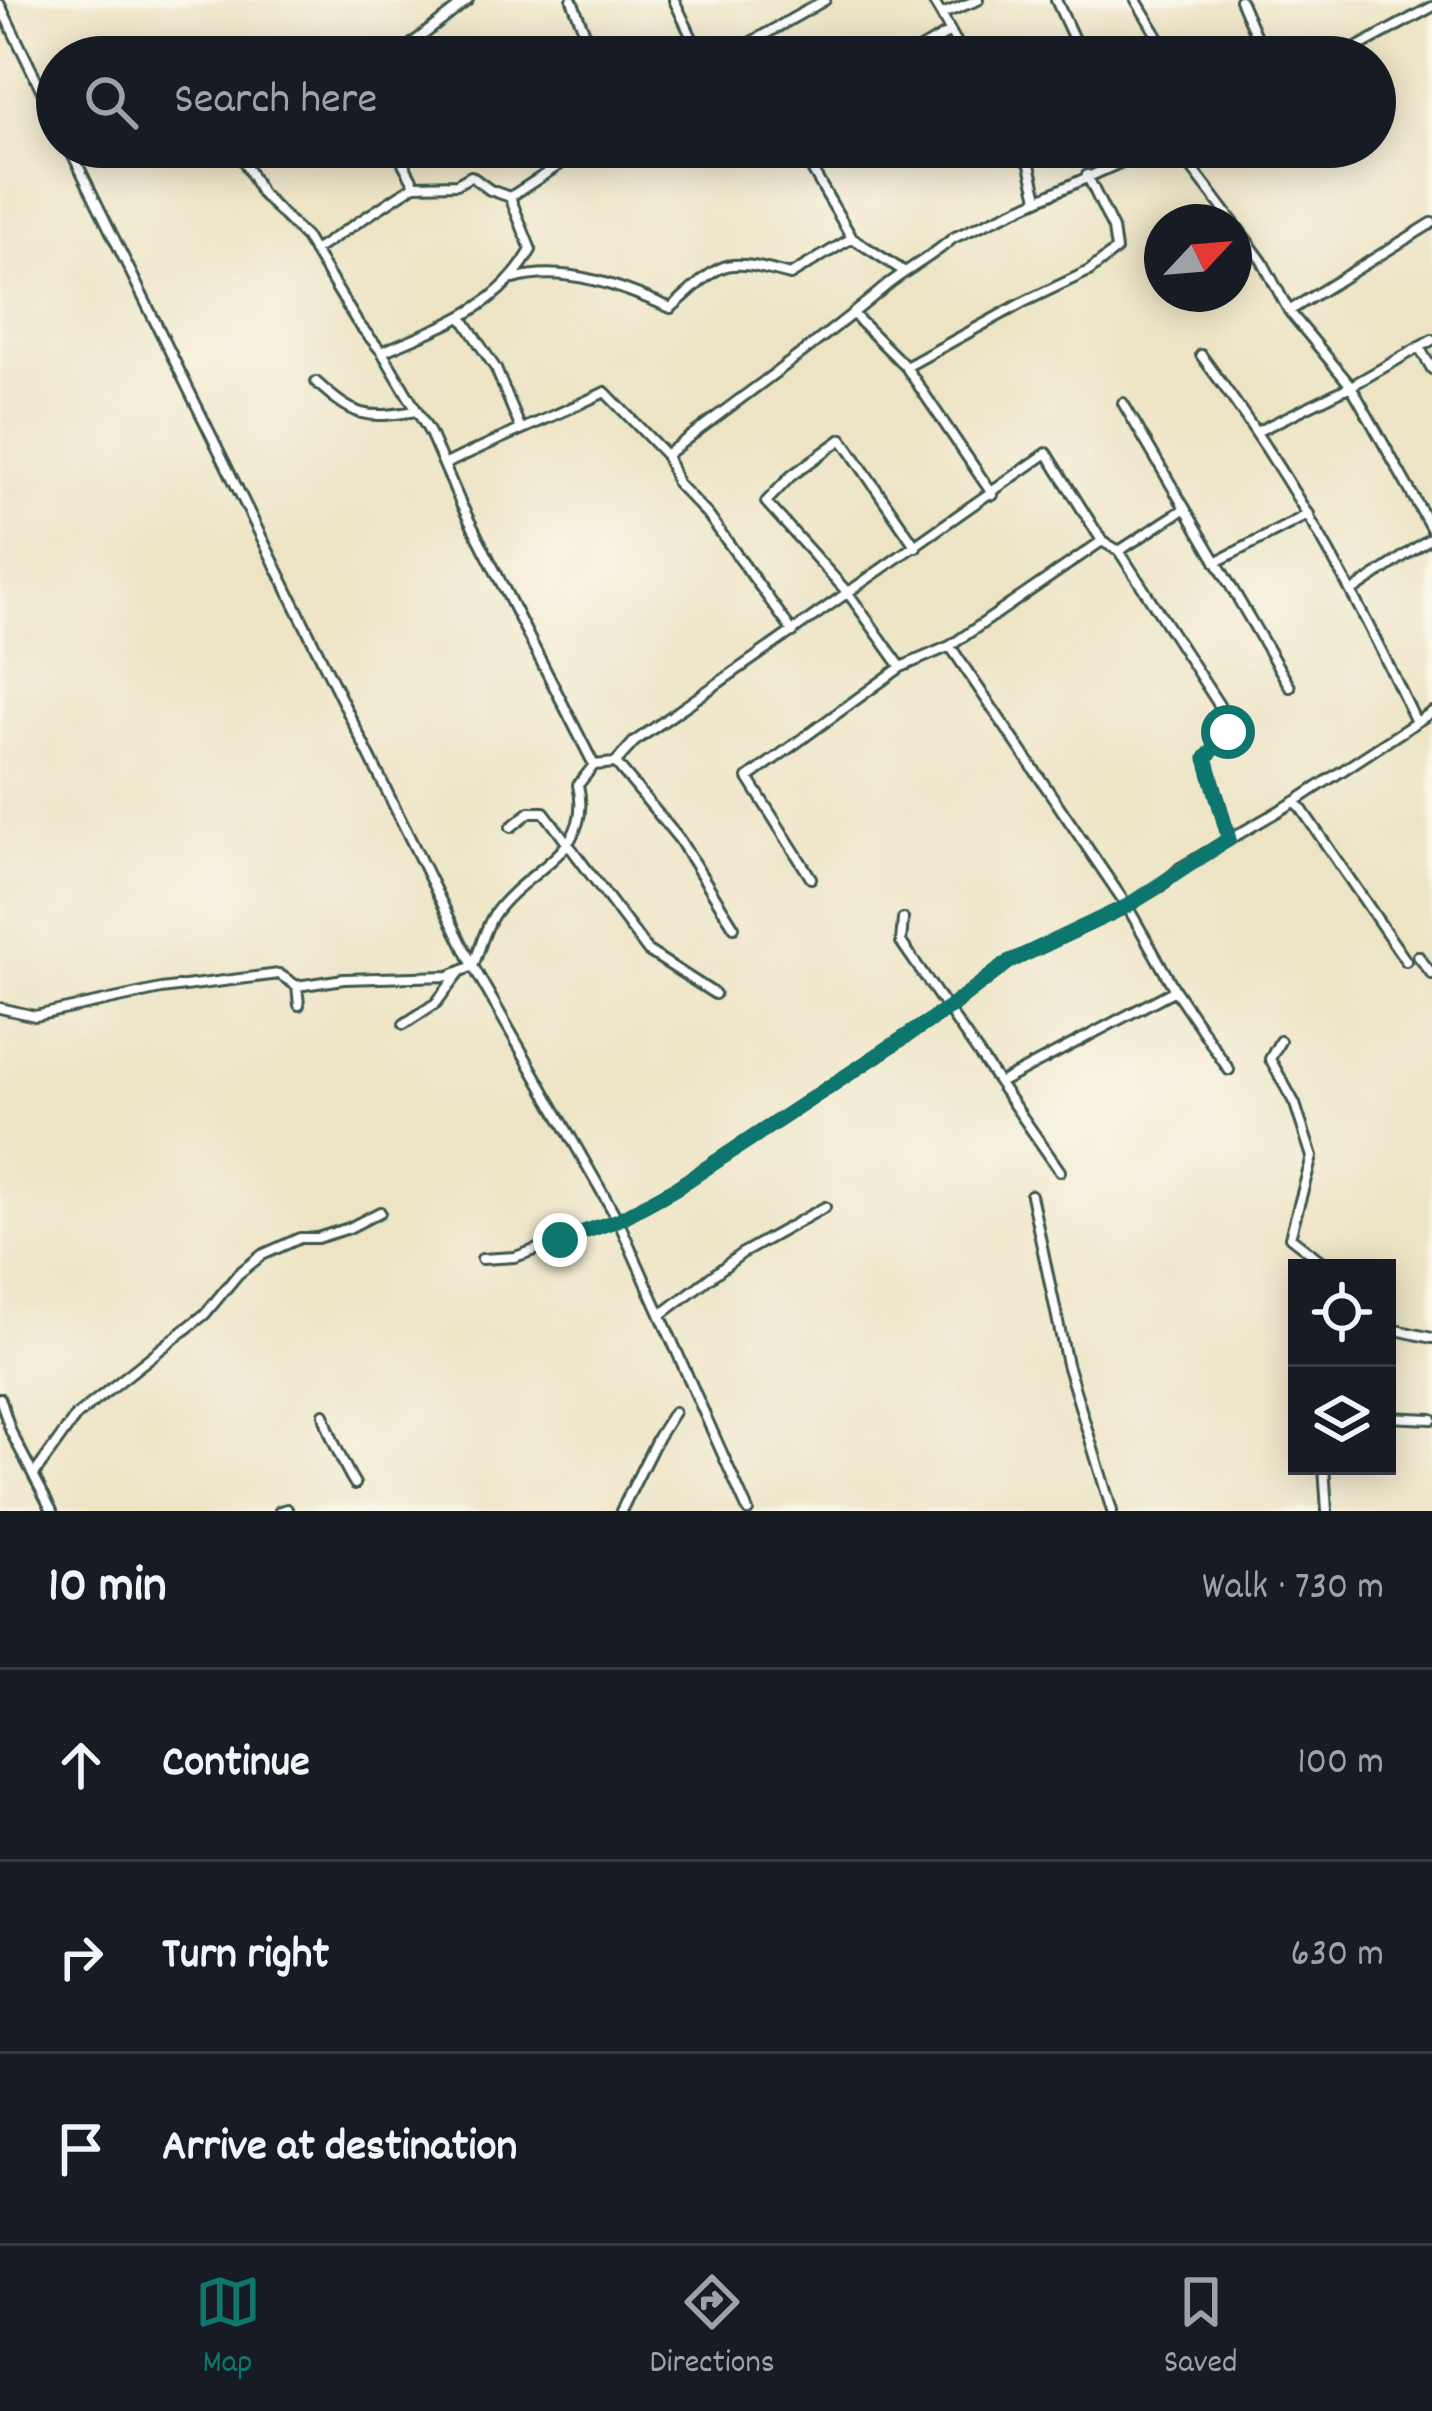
<!DOCTYPE html>
<meta charset="utf-8">
<style>
:root{--surface:#171b24;--page:#242831;--text:#f1f3f6;--muted:#9ea1a6;--line:#363941;--accent:#0f766e}
body{margin:0;font-family:Dekko,sans-serif;background:var(--page);color:var(--text)}
.controls{position:absolute;right:36px;bottom:36px;display:grid;overflow:hidden;border-radius:0px;box-shadow:0 6px 30px #0003}
.controls button{width:108px;height:108px;display:grid;place-items:center;padding:0;border:0;border-bottom:3px solid var(--line);background:var(--surface);color:var(--text);font:60px sans-serif}
.compass{position:absolute;left:1144px;top:204px;width:108px;height:108px;border-radius:50%;background:var(--surface);box-shadow:0 6px 30px #0003;rotate:64deg}
.stop{position:absolute;width:36px;height:36px;margin:-27px;border:9px solid #0f766e;border-radius:50%;background:#fff}
.stop.end{background:#0f766e;border-color:#fff;box-shadow:0 3px 12px #0008}
.list{margin:0;padding:0;list-style:none}
h2{display:flex;justify-content:space-between;align-items:center;height:156px;margin:0;padding:0 48px;font-size:51px}
h2 small{font-size:39px;font-weight:400;color:var(--muted)}
.list li{display:grid;grid-template-columns:78px 1fr auto;gap:36px;align-items:center;box-sizing:border-box;height:192px;padding:0 48px;border-top:3px solid var(--line)}
.list b{display:block;font-size:45px;white-space:nowrap}
.list em{font-size:39px;font-style:normal;color:var(--muted)}
.icon{flex:none;width:66px;height:66px;fill:none;stroke:currentColor;stroke-width:2;stroke-linecap:round;stroke-linejoin:round}
.map{position:relative;flex:none;width:1432px;height:1511px;overflow:hidden}
.search{position:absolute;background:var(--surface);box-shadow:0 6px 30px #0003;left:36px;right:36px;top:36px;height:132px;display:flex;align-items:center;gap:30px;box-sizing:border-box;padding:0 42px;border-radius:66px;color:var(--muted);font-size:45px}
.sheet{height:732px;background:var(--surface)}
nav{display:flex;justify-content:space-around;align-items:center;box-sizing:border-box;height:168px;border-top:3px solid var(--line);background:var(--surface);font-size:33px;color:var(--muted)}
nav a{display:grid;justify-items:center;gap:6px}
nav .on{color:var(--accent)}
.map>svg:first-child{display:block}
</style>
<div class="map">
<svg width="1432" height="1511" viewBox="0 0 1432 1511">
<rect width="100%" height="100%" fill="#fbf7ec"/>
<filter id="ink" filterUnits="userSpaceOnUse"><feTurbulence type="fractalNoise" baseFrequency=".00833" numOctaves="2"/><feDisplacementMap in="SourceGraphic" scale="24" xChannelSelector="R" yChannelSelector="G"/><feConvolveMatrix kernelMatrix="1 2 1 2 8 2 1 2 1" color-interpolation-filters="sRGB"/></filter>
<filter id="wash" filterUnits="userSpaceOnUse"><feTurbulence type="fractalNoise" baseFrequency=".004" numOctaves="4" result="noise"/><feDisplacementMap in="SourceGraphic" scale="48" xChannelSelector="R" yChannelSelector="G"/><feGaussianBlur stdDeviation="2.7" result="paint"/><feColorMatrix in="noise" values="0 0 0 0 0 0 0 0 0 0 0 0 0 0 0 0 0 1.4 0 .05"/><feComposite in="paint" operator="in"/></filter>
<g filter="url(#wash)">
<rect width="100%" height="100%" fill="#ede4c5"/>
</g>
<g filter="url(#ink)">
<g fill="none" stroke-linecap="round" stroke-linejoin="round">
<defs>
<path id="street" d="M572 0 594 57
M674 0 701 57
M932 0C946 19 951 38 967 57
M1056 0 1082 57
M1136 0 1170 57
M1240 0 1265 57
M0 5 57 122
M942 14 978 0
M395 57 468 0
M725 57 825 0
M907 57 948 33
M1339 57 1432 7
M69 147 473 966 618 1220 748 1511
M236 147 261 193 306 238 357 322 382 352 430 433 461 504 594 765
M394 147 415 185
M799 147 852 238 905 272
M1017 147 1030 165 1038 198
M1176 147 1233 222
M1234 223 1262 261 1289 311 1351 386 1432 530
M314 251 415 185 457 184 471 176 490 190 510 197 587 147
M514 279C565 264 625 288 671 308 724 261 721 256 790 275L852 238
M1289 311 1432 223
M854 315 906 367 993 495
M463 319 496 369 520 427
M1419 347 1432 369
M382 352C443 325 496 311 531 250L510 197
M1201 355C1291 475 1352 587 1416 722
M906 367 1022 303 1089 271 1116 250 1113 229 1087 175
M316 382C356 418 364 419 417 411
M1123 403 1290 687
M1258 431 1351 386 1432 340
M666 455C739 398 816 346 886 286 908 268 932 257 953 238L1155 147
M444 465C497 438 552 418 605 392L666 455 677 483 708 515 793 632
M916 547 842 439 791 476 766 502 848 593 901 667 950 646 1127 906 1175 990 1229 1070
M1119 551 1184 509
M1216 562 1309 514
M1354 590 1432 537
M950 646 1102 541
M616 763 679 839 734 927
M1296 801 1406 961
M511 827 530 812H544L648 951 715 994
M811 878 748 778 901 667
M903 919 901 942 1060 1171
M1418 956 1432 974
M297 986 344 979 449 976 473 966C480 949 485 927 495 913 528 867 594 853 578 785L594 765 615 763 634 742 1047 453 1102 541 1119 551 1219 705 1229 732 1206 758 1229 839
M0 1008 35 1016 161 989 279 974 297 986 299 1005
M404 1024 436 1003 459 973
M1280 1041 1270 1059 1295 1104 1312 1157 1290 1237 1330 1268
M1001 1082 1175 990
M1031 1195 1067 1364 1112 1511
M482 1259 515 1257 618 1220 676 1188 949 1008 1009 962 1127 906 1164 884 1180 868 1296 801 1432 712
M662 1314 741 1254 825 1207
M1387 1328 1432 1338
M0 1398 11 1432 52 1511
M324 1414C327 1430 346 1470 355 1484
M1387 1417 1432 1419
M1324 1466 1327 1511
M35 1473 76 1416 205 1314 238 1274 262 1255 300 1238H317L349 1228 380 1212
M280 1511 287 1509
M621 1511 658 1437 674 1412"/>
</defs>
<!-- street casing -->
<use href="#street" stroke="#3e564a" stroke-width="14"/>
<!-- street -->
<use href="#street" stroke="#fff" stroke-width="8"/>
</g>
</g>
<g fill="none" stroke-linecap="round" stroke-linejoin="round" filter="url(#ink)">
<!-- route -->
<path stroke="#0f766e" stroke-width="15" d="M560 1240 618 1220 676 1188 949 1008 1009 962 1127 906 1229 839 1206 758 1228 732"/>
</g>
</svg>
<div class="controls">
<button><svg class="icon" aria-label="locate" viewBox="0 0 24 24"><circle cx="12" cy="12" r="6"/><path d="M12 2v4M12 18v4M2 12h4M18 12h4"/></svg></button>
<button><svg class="icon" aria-label="layers" viewBox="0 0 24 24"><path d="M12 4l9 5-9 5-9-5zM3 14l9 5 9-5"/></svg></button>
</div>
<svg class="compass" viewBox="-18 -18 36 36"><path d="M0-13l5 13h-10z" fill="#e53935"/><path d="M0 13l5-13h-10z" fill="#9ea1a6"/></svg>
<div class="stop" style="left:1228px;top:732px"></div>
<div class="stop end" style="left:560px;top:1240px"></div>
<div class="search"><svg class="icon" aria-label="search" viewBox="0 0 24 24"><circle cx="10" cy="10" r="6"/><path d="M15 15l6 6"/></svg>Search here</div>
</div>
<section class="sheet">
<h2>10 min<small>Walk · 730 m</small></h2>
<ul class="list">
<li><svg class="icon" aria-label="ahead" viewBox="0 0 24 24"><path d="M12 20V5M6 11l6-6 6 6"/></svg><div><b>Continue</b></div><em>100 m</em></li>
<li><svg class="icon" aria-label="right" viewBox="0 0 24 24"><path d="M7 20v-9h11M14 6l5 5-5 5"/></svg><div><b>Turn right</b></div><em>630 m</em></li>
<li><svg class="icon" aria-label="arrive" viewBox="0 0 24 24"><path d="M6 21V4h12l-3 4 3 4H6"/></svg><div><b>Arrive at destination</b></div></li>
</ul>
</section>
<nav>
<a class="on"><svg class="icon" aria-label="map" viewBox="0 0 24 24"><path d="M3 6l6-2 6 2 6-2v14l-6 2-6-2-6 2zM9 4v14M15 6v14"/></svg>Map</a>
<a><svg class="icon" aria-label="directions" viewBox="0 0 24 24"><path d="M12 3l9 9-9 9-9-9zM9 14v-3h6M13 9l2 2-2 2"/></svg>Directions</a>
<a><svg class="icon" aria-label="saved" viewBox="0 0 24 24"><path d="M7 4h10v16l-5-4-5 4z"/></svg>Saved</a>
</nav>
